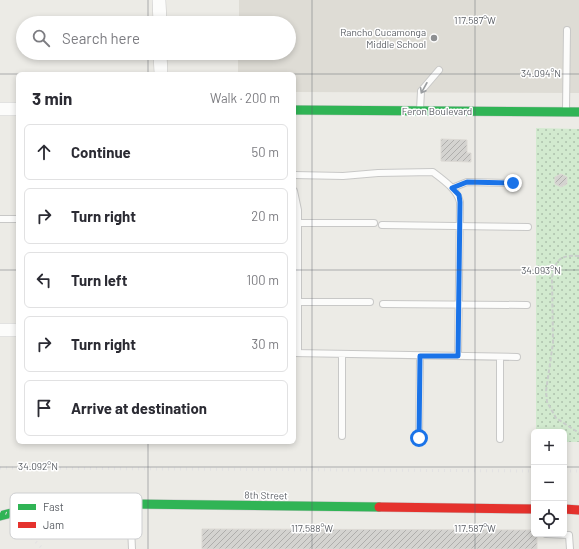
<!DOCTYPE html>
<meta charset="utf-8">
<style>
:root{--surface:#fff;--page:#f2f2f3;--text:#2b2b33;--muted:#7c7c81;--line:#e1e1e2}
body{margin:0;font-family:Barlow,sans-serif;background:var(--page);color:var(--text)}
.controls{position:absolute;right:12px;bottom:12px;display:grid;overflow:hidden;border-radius:6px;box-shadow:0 2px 6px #0003}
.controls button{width:36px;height:36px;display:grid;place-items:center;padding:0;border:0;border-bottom:1px solid var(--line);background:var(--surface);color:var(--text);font:20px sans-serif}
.stop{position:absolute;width:12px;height:12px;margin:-9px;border:3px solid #1a73e8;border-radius:50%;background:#fff}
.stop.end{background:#1a73e8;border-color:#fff;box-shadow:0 1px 4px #0008}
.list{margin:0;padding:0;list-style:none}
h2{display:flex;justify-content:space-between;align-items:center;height:52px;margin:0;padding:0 16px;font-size:17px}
h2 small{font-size:13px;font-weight:400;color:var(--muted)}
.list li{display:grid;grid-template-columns:26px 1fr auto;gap:12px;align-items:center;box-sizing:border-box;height:56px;margin:0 8px 8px;padding:0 8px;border:1px solid var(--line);border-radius:6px}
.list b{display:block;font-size:15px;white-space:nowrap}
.list em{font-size:13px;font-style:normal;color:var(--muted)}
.icon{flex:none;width:22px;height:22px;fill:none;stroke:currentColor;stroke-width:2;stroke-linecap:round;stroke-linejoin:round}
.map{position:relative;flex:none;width:579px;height:549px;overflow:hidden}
.search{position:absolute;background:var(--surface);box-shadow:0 2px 6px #0003;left:16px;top:16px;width:280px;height:44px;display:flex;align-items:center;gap:10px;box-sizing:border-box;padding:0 14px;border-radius:22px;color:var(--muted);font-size:15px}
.panel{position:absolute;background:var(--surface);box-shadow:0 2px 6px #0003;left:16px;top:72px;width:280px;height:372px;border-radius:6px}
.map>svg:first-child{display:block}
</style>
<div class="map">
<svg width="579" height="549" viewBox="0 0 579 549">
<defs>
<pattern id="park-dots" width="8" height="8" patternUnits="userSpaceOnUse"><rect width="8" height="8" fill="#d2eacf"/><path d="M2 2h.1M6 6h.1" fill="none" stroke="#adc1ac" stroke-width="1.8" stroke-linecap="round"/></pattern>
<pattern id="building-hatch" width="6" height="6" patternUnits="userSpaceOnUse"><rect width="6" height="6" fill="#d4d3d0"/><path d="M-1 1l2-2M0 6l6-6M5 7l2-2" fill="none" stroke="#afaeac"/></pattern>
</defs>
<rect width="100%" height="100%" fill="#ecebe6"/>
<!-- education -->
<path fill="#dedcd5" d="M239 0H579V93L294 92V74H238V53H289V23H239Z"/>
<!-- park -->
<path fill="url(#park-dots)" d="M536 128 579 129V442H564V432H536Z"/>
<!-- building -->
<path fill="url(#building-hatch)" stroke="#dcd9d4" d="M441 139 467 140V153H471V162L441 161Z
M561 174 567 177V184L561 187 555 184V177Z
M202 529 534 530V534H537V549H202Z"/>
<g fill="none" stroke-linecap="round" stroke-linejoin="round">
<defs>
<path id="lane" d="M420 110 421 91 439 70
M566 110 567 30
M294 175 343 176 378 173 433 172C444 181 457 189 460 202L458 356
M452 188 467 182 513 183
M294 191 298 210V353
M0 219H18
M294 223H374
M382 225 528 227
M296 302H370
M383 304 527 305
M294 353 517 357
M500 357V439
M342 436V354
M419 438 420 356
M130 506 132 549
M546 534 569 535 570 549"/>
<path id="street" d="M159 0 160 23
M160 53 161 74
M0 109H18
M0 330H18"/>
<path id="fast" d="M294 110 579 112
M0 516 50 503 379 507"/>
<path id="jam" d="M379 507 534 509
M564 509 579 510"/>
</defs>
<!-- lane casing -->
<use href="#lane" stroke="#c8c8c7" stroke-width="8"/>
<!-- street casing -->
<use href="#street" stroke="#c8c8c7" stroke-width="14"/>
<!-- fast casing -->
<use href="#fast" stroke="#c8c9c8" stroke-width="10"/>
<!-- jam casing -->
<use href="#jam" stroke="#c8c9c8" stroke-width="10"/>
<!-- path -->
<path stroke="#c8cdca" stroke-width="2" stroke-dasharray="4 2" stroke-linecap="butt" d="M579 256C560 255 556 259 552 277L553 343 546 391 547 402 556 418 579 433"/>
<!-- lane -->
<use href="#lane" stroke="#fcfcfb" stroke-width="6"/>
<!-- street -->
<use href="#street" stroke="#fcfcfb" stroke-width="13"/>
<!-- fast -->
<use href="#fast" stroke="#30b455" stroke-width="9"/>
<!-- jam -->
<use href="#jam" stroke="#e5322d" stroke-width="9"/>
<!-- rail -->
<path stroke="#e3e2e3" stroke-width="3" stroke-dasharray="1 5" stroke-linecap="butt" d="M0 468 534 471
M564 471H579
M0 511 8 514 43 549"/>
</g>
<!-- one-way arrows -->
<defs><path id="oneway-shaft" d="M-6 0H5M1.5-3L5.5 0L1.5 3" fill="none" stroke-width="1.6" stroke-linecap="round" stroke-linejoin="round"/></defs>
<use stroke="#9b9ea1" href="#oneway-shaft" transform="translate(424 88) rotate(119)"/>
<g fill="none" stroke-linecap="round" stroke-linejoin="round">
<!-- route -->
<path stroke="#1a73e8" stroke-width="5" d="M419 438 420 356H458L460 202 459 195 452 188 467 182 513 183"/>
</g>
<!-- ticks -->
<path fill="none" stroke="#5b5f65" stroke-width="1" stroke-opacity="0.45" d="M148 0V23M312 0V549M475 0V549M148 53V74M0 74H579M0 270H18M294 270H579M148 442V549M0 467H534M564 467H579"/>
<!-- markers -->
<circle fill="#8e9092" stroke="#fff" stroke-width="1.5" cx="434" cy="38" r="4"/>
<g text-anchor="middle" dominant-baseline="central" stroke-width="3" stroke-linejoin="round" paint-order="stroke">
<!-- poi labels -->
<g font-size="10" fill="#5b5f65" stroke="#fff" text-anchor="end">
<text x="426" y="32">Rancho Cucamonga<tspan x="426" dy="12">Middle School</tspan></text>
</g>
<!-- street labels -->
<g font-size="10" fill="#5b5f65" stroke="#fff">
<text x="437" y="111">Feron Boulevard</text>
<text transform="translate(266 495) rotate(1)">8th Street</text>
</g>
</g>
<!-- legend -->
<rect x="10" y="493" width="132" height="46" rx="6" fill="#fff" stroke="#cecfd1" stroke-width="1"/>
<rect x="18" y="504" width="18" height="6" fill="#30b455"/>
<rect x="18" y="522" width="18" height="6" fill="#e5322d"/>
<g font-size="11" fill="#5b5f65">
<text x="43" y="511">Fast</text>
<text x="43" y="529">Jam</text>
</g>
<g font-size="10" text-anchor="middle" fill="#5b5f65" stroke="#fff" stroke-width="3" stroke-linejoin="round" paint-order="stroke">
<text x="475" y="24">117.587°W</text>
<text x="541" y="77">34.094°N</text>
<text x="541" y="274">34.093°N</text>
<text x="38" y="470">34.092°N</text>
<text x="312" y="532">117.588°W</text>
<text x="475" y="532">117.587°W</text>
</g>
</svg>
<div class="controls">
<button>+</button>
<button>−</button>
<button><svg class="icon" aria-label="locate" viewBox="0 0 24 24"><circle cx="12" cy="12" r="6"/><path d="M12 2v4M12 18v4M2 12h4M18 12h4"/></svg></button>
</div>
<div class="stop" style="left:419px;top:438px"></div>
<div class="stop end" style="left:513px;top:183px"></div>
<div class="search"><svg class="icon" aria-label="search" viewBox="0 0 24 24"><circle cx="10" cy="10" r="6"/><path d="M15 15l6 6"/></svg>Search here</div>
<section class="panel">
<h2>3 min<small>Walk · 200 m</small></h2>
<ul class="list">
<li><svg class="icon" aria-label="ahead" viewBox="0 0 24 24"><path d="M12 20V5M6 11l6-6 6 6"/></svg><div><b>Continue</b></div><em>50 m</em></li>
<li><svg class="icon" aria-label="right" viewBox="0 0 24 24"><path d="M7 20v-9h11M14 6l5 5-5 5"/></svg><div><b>Turn right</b></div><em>20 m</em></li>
<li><svg class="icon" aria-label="left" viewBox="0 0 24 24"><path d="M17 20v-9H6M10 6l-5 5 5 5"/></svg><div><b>Turn left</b></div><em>100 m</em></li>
<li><svg class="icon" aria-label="right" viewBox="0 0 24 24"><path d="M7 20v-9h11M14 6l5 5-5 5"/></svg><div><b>Turn right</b></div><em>30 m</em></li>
<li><svg class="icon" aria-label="arrive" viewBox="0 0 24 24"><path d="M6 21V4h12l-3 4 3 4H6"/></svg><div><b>Arrive at destination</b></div></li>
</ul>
</section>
</div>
